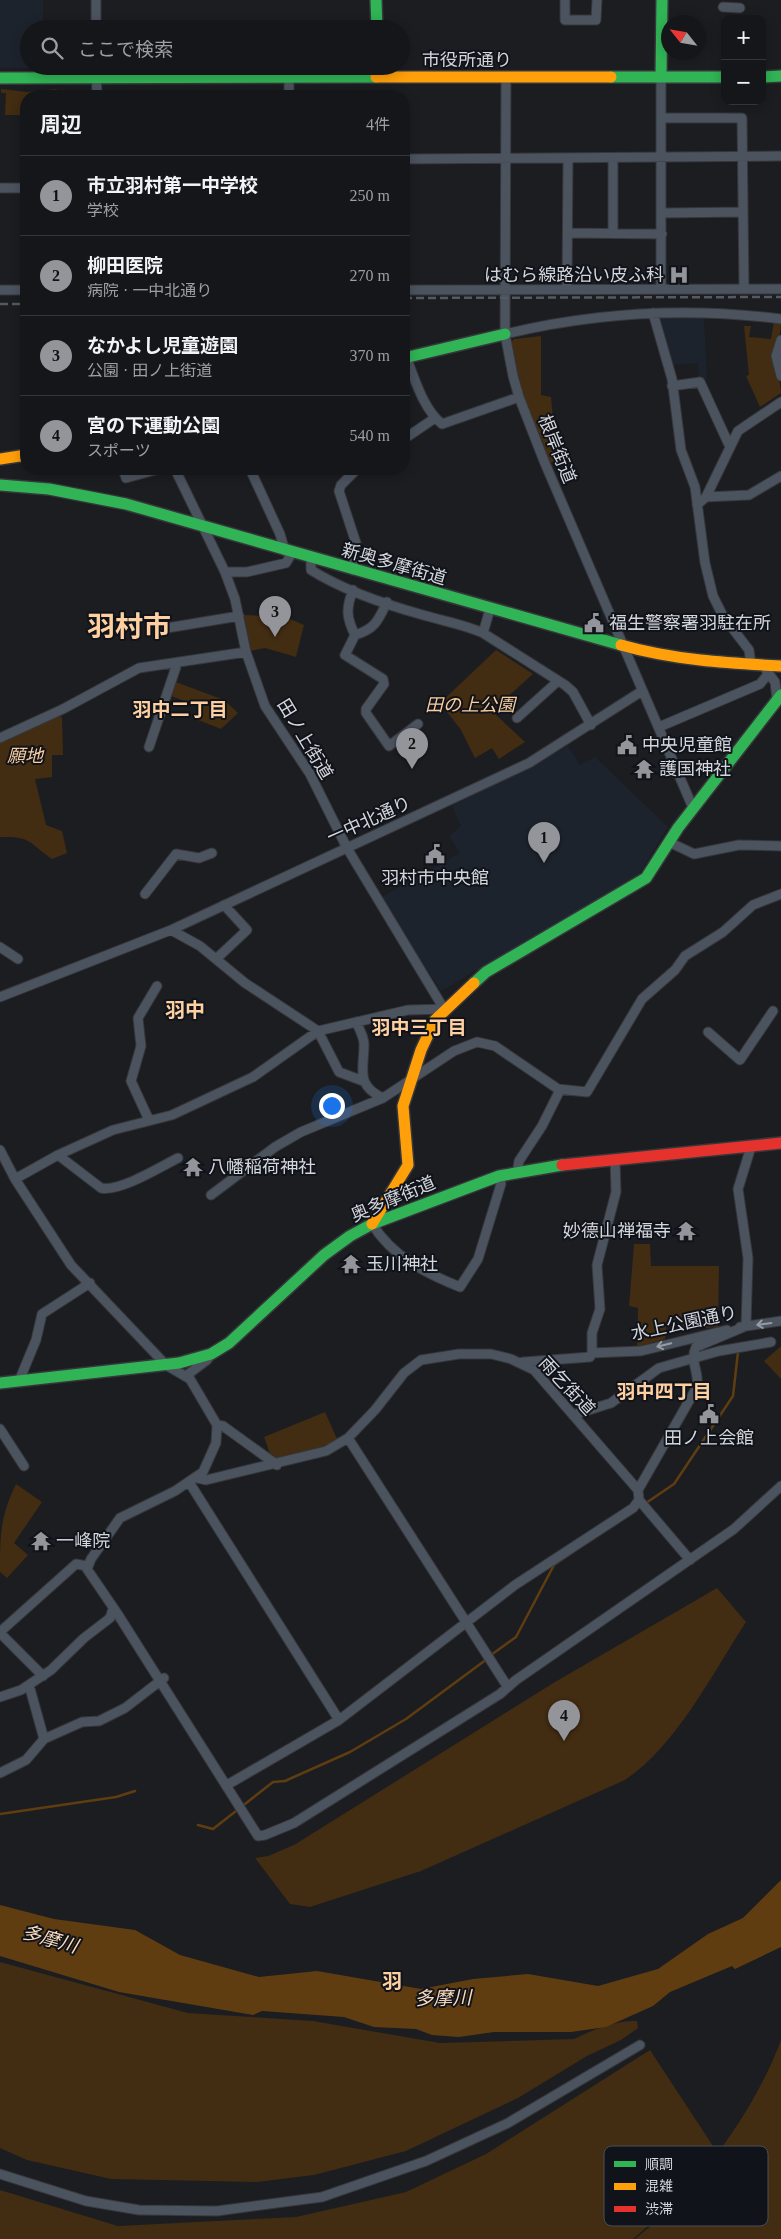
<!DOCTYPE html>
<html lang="ja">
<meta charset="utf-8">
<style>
:root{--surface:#141619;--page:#1d1f22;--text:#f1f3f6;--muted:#9d9fa2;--line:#333538;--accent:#93959a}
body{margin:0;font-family:"Times New Roman","Noto Sans JP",serif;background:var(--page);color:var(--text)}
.controls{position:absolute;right:15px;top:15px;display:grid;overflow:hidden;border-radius:10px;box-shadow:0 2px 12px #0003}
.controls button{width:45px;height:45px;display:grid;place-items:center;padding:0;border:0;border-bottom:1px solid var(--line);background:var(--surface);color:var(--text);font:25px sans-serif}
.compass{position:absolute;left:661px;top:15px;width:45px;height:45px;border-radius:50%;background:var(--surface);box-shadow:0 2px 12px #0003;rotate:301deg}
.you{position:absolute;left:331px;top:1105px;width:18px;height:18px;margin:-12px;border:4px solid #fff;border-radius:50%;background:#1a73e8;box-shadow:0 0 0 8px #1a73e833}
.badge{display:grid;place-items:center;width:32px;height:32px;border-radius:50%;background:var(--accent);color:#111;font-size:16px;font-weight:700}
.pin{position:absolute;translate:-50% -41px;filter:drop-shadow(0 1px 2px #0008)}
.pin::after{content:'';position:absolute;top:26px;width:18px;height:15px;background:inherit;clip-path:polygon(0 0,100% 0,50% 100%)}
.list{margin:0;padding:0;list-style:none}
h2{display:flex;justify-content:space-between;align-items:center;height:65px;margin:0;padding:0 20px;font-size:21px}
h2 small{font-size:16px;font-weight:400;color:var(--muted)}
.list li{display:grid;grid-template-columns:32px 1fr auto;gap:15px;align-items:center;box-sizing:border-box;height:80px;padding:0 20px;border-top:1px solid var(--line)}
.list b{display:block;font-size:19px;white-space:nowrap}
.list p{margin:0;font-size:16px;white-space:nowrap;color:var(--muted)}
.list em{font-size:16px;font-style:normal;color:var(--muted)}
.icon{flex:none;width:28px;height:28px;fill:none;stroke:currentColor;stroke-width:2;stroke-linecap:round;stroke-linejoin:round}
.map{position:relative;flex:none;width:781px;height:2239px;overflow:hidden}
.search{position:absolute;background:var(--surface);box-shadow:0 2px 12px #0003;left:20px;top:20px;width:390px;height:55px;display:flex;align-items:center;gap:12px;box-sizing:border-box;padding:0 18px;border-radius:28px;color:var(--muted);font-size:19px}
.panel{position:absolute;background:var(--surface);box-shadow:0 2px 12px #0003;left:20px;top:90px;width:390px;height:385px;border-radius:20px}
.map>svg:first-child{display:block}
</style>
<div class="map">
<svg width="781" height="2239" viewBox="0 0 781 2239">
<rect width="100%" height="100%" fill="#1b1d21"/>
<!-- built -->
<path fill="#1d232d" d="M0 0H43V29H29V66H43V68H0Z
M661 316H704L707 379H699L698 363 671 365 659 319Z
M568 746 580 765 595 757 668 827 638 876 441 991 380 898 460 853 449 836 461 826 452 806Z"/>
<!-- green -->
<path fill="#422c12" d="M1 89 27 92 57 89 52 96H26V115H5L6 93H1Z
M774 322 781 323C781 335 776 343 775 354 773 366 781 381 781 393L760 407 746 376 749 375 744 326H751L749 337 771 339Z
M541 336V395L551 397 557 461 547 463 522 396 508 345 514 339Z
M244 615 286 617 304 625 296 657 265 648 250 651Z
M496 650 533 674 492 711 525 742 499 759 492 748 475 758 461 730 440 703Z
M176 682 224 700 238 713 221 729 198 720 203 708 171 696Z
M59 715 62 718 63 755H52V777L35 779 46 825 62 831 67 853 52 859C28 842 31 836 0 837V740Z
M634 1244H650L651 1266H719L718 1327 678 1330 679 1320H667L665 1339 637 1347 638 1308 629 1306Z
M781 1346V1379L764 1361Z
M325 1412 338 1441 322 1449 278 1461 271 1457 264 1437Z
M16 1484 42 1502 14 1543 28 1555 7 1578 0 1572C0 1535 0 1517 16 1484Z
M717 1588 746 1622C712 1674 677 1745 625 1780L421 1871 310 1907 290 1904 255 1858 268 1856 294 1845 555 1682Z
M0 1962 188 2013 313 2021 440 2043 574 2039C592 2030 617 2020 637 2021L638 2028 621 2040 587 2056 518 2098 406 2151 314 2175 257 2182 111 2179 27 2160 0 2148Z
M781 2040V2239H635C695 2193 755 2111 781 2040Z
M650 2050 713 2146 648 2226 633 2239H0V2190L118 2226 296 2217 406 2192 486 2154Z"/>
<!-- water -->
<path fill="#603d11" d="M781 1880V1947L735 1969 732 1966 670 1992 653 2006 606 2027 571 2032H494L459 2037 432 2035 416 2029 374 2027 344 2017 262 2011 253 2015 119 1992 0 1956V1905L54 1919 135 1930 180 1955 259 1977 317 1971 421 1989 473 1979 528 1974 598 1986 658 1969 708 1934 743 1918Z"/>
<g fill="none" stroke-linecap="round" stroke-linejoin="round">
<!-- stream -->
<path stroke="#603d11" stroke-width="2.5" d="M646 1503 674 1484 733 1396 738 1352
M491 1655 516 1637 554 1565 579 1548
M0 1814 116 1797 135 1791
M198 1825 213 1829 273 1782 285 1781 350 1752 406 1719 487 1659"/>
<defs>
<path id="street" d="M96 0V29
M565 0V20H596L597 0
M723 7 740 8
M96 66 97 96
M506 77 505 334 513 376 519 397 544 461 693 808
M289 96V77
M661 118H742L744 289
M613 158V233
M404 159 781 156
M0 188H26
M662 213 743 212
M568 233 662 234
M567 288 568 158
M661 289V76
M0 290H26
M404 290 781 289
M653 313 672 379 681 450 695 487 705 563 713 596 723 616 749 650 751 665
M505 334C596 312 688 307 781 319
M781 340 776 356 781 376
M406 357C415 379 423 409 442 424L519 397
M672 386 700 382 730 447
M404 439 435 418
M123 469 126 478 159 469
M175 469 225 572 235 599 246 652 265 706 310 774 347 848 444 1009
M250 469 280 534 285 551
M706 497 749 495 781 476
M697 505 706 497 738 431 781 402
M311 558V570C343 590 387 605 423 615 443 621 463 624 483 633L565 685 573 692 591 725
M353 570 356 543 339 491 341 485 357 469
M225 572H247L286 563 292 553
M353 590C346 608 346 617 355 635L345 655 383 679 384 684 366 709V713L389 746 418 724
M167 628 239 616
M483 633 490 609
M355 635C375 629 378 621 387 602
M766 670 775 682 777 699
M517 718 558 681
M659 727 760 684 769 673
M0 738 63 709 139 668 246 652
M149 747 177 664
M669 842 694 854 739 845 781 846
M145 894 176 854 199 858 212 853
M171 930 200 946 245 983 318 1031 339 1072 363 1081
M0 947 18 959
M216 959 247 930 224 905
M0 997 171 930 529 763 642 691
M356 1022C359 1028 364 1037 364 1044 364 1069 355 1085 383 1098
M708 1032 740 1060 773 1011
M149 1120 131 1081 141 1046 138 1018 157 986
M0 1150 15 1179 71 1265 166 1365 190 1379 217 1425 216 1443 203 1472 175 1491 120 1518 91 1559 87 1569 117 1613 258 1836 265 1835 294 1823 500 1694 516 1680 734 1529 781 1486
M58 1155 101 1188C120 1192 160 1167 178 1158
M517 1173 519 1161 542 1126 560 1090
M15 1179 58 1155 113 1130 172 1115 253 1077 318 1031 408 1010 444 1009
M211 1195 275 1147 301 1132 383 1098 454 1051 477 1042 495 1046 558 1089 587 1092 642 999 675 970 685 956 723 932 753 905 781 894
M372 1224C393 1257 425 1273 460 1287L478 1259 501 1184 499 1176
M746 1326 748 1258 738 1189 751 1147
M740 1327 781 1321
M592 1353V1333L600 1309 597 1265 616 1192 615 1159
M592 1353 641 1351 727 1330
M523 1362 590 1357 592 1353
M187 1375 207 1360 211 1354
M19 1381 36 1340 42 1314 90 1283
M573 1415 611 1403 659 1368 719 1351 771 1342
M217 1425 223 1426 277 1465
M0 1429 24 1466
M348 1438 507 1686
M197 1478 206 1480 326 1451 348 1438 375 1410 404 1373 421 1360 459 1354H491L511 1359 534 1370 638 1490
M189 1482 339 1720
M690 1560 639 1500 638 1490 697 1387C700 1373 689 1361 696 1347L746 1326
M0 1632 76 1564 87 1566
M0 1633 43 1676
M29 1685 44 1739
M0 1697 21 1690 51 1670 84 1638 110 1618 113 1609
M0 1773 26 1760 44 1739 82 1722 99 1721 125 1708 164 1678
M227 1785 339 1720 515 1585 633 1508 639 1500
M0 2174 86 2201 139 2210 217 2211 322 2197 426 2161 508 2123 640 2045"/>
<path id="fast" d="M376 0 377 29
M661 76 662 0
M611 77H725
M762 77 781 76
M0 78 376 77
M404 358 505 334
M0 485 49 489 126 504 621 645
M474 983 486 972 646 878 678 828 781 695
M0 1383 179 1363 211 1354 229 1343 324 1255 350 1236 372 1224 499 1176 562 1165"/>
<path id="slow" d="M376 77H611
M0 459 26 455
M621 645C673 660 727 663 781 666
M372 1224 408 1165 403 1106 421 1050 435 1020 474 983"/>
<path id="jam" d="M562 1165 781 1143"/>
</defs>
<!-- street casing -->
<use href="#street" stroke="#36373a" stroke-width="11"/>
<!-- fast casing -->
<use href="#fast" stroke="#36373a" stroke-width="14"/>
<!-- slow casing -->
<use href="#slow" stroke="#36373a" stroke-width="14"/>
<!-- jam casing -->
<use href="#jam" stroke="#36373a" stroke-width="14"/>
<!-- street -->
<use href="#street" stroke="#4b535f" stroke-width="9"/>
<!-- fast -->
<use href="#fast" stroke="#30b455" stroke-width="11"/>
<!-- slow -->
<use href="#slow" stroke="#ff9f0a" stroke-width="11"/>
<!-- jam -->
<use href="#jam" stroke="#e5322d" stroke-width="11"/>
<!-- rail -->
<path stroke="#555961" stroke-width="2.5" stroke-dasharray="8 4" stroke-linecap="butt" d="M404 298 781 297
M0 304H26"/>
</g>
<!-- one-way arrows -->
<defs><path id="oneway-shaft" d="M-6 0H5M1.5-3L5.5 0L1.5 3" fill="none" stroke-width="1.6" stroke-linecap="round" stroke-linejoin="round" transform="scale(1.25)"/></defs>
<g stroke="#969ba3">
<use href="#oneway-shaft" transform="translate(764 1324) rotate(172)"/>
<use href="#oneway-shaft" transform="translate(664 1345) rotate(166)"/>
</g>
<!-- icons -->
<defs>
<symbol id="hospital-bare" viewBox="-9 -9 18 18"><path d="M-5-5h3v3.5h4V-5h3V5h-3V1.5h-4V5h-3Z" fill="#93959a" stroke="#10131a" stroke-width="2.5" paint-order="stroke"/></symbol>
<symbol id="civic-bare" viewBox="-9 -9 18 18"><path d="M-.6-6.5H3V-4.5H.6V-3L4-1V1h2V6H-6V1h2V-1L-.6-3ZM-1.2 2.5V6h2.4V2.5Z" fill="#93959a" stroke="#10131a" stroke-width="2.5" paint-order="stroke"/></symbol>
<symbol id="temple-bare" viewBox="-9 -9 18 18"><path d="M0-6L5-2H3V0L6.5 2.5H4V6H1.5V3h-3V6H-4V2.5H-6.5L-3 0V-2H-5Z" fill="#93959a" stroke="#10131a" stroke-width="2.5" paint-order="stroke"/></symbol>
</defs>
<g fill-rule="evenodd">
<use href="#hospital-bare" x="665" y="261" width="28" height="28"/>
<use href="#civic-bare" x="580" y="609" width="28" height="28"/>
<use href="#civic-bare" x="613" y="731" width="28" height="28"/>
<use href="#temple-bare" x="630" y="755" width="28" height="28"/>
<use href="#civic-bare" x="421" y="840" width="28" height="28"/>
<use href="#temple-bare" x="179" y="1153" width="28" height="28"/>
<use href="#temple-bare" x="672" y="1217" width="28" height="28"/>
<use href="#temple-bare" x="337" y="1250" width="28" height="28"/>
<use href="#civic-bare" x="695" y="1400" width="28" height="28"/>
<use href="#temple-bare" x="27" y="1527" width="28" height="28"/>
</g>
<g text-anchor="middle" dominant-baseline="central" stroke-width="4" stroke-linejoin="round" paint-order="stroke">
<!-- street labels -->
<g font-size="18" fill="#d3d6db" stroke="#10131a">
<text x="467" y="60">市役所通り</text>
<text transform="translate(557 449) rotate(68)">根岸街道</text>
<text transform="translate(394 564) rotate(16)">新奥多摩街道</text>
<text transform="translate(305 739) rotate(59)">田ノ上街道</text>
<text transform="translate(369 820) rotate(-24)">一中北通り</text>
<text transform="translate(393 1199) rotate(-23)">奥多摩街道</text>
<text transform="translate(684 1323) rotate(-12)">水上公園通り</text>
<text transform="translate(567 1386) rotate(47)">雨乞街道</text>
</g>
<!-- poi labels -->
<g font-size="18" fill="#d3d6db" stroke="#10131a" text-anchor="start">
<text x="664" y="275" text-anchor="end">はむら線路沿い皮ふ科</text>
<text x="609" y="623">福生警察署羽駐在所</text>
<text x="642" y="745">中央児童館</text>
<text x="659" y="769">護国神社</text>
<text x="435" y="878" text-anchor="middle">羽村市中央館</text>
<text x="208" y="1167">八幡稲荷神社</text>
<text x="671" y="1231" text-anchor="end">妙德山禅福寺</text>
<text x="366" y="1264">玉川神社</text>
<text x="709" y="1438" text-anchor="middle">田ノ上会館</text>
<text x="56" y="1541">一峰院</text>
</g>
<!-- park labels -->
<g font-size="18" font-style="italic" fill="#f9cd9e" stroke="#10131a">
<text x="470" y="705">田の上公園</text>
<text x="25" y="756">願地</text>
</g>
<!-- neighbourhood labels -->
<g font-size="19" font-weight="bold" fill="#fed0a1" stroke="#10131a">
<text x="180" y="709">羽中二丁目</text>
<text x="419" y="1027">羽中三丁目</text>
<text x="664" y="1391">羽中四丁目</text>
</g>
<!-- water labels -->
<g font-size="19" font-style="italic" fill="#fadcbd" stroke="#10131a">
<text transform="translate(50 1939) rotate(16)">多摩川</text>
<text transform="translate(443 1998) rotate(-1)">多摩川</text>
</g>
<!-- quarter labels -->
<g font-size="20" font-weight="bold" fill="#fed0a1" stroke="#10131a">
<text x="185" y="1010">羽中</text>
<text x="392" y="1981">羽</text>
</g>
<!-- town labels -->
<g font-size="28" font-weight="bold" fill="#fed0a1" stroke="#10131a">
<text x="129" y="626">羽村市</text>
</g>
</g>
<!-- legend -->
<rect x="604" y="2146" width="164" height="80" rx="8" fill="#10131a" stroke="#4a4e54" stroke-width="1"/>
<rect x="614" y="2161" width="22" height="6" fill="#30b455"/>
<rect x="614" y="2183" width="22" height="7" fill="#ff9f0a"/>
<rect x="614" y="2206" width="22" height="6" fill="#e5322d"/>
<g font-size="14" fill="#d3d6db">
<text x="645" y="2169">順調</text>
<text x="645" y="2191">混雑</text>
<text x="645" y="2214">渋滞</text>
</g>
</svg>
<div class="controls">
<button>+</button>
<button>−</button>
</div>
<svg class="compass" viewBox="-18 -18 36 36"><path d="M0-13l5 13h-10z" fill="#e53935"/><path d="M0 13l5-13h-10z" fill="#9d9fa2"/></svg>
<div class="you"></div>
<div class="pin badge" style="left:544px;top:863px">1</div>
<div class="pin badge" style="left:412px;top:769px">2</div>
<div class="pin badge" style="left:275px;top:637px">3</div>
<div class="pin badge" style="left:564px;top:1741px">4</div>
<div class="search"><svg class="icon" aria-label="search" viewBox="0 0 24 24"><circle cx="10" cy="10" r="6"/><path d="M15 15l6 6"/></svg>ここで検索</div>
<section class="panel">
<h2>周辺<small>4件</small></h2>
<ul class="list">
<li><span class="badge">1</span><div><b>市立羽村第一中学校</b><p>学校</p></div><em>250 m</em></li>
<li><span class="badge">2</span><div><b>柳田医院</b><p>病院 · 一中北通り</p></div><em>270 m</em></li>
<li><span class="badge">3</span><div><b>なかよし児童遊園</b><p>公園 · 田ノ上街道</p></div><em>370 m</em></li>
<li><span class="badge">4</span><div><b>宮の下運動公園</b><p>スポーツ</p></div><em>540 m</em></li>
</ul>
</section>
</div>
